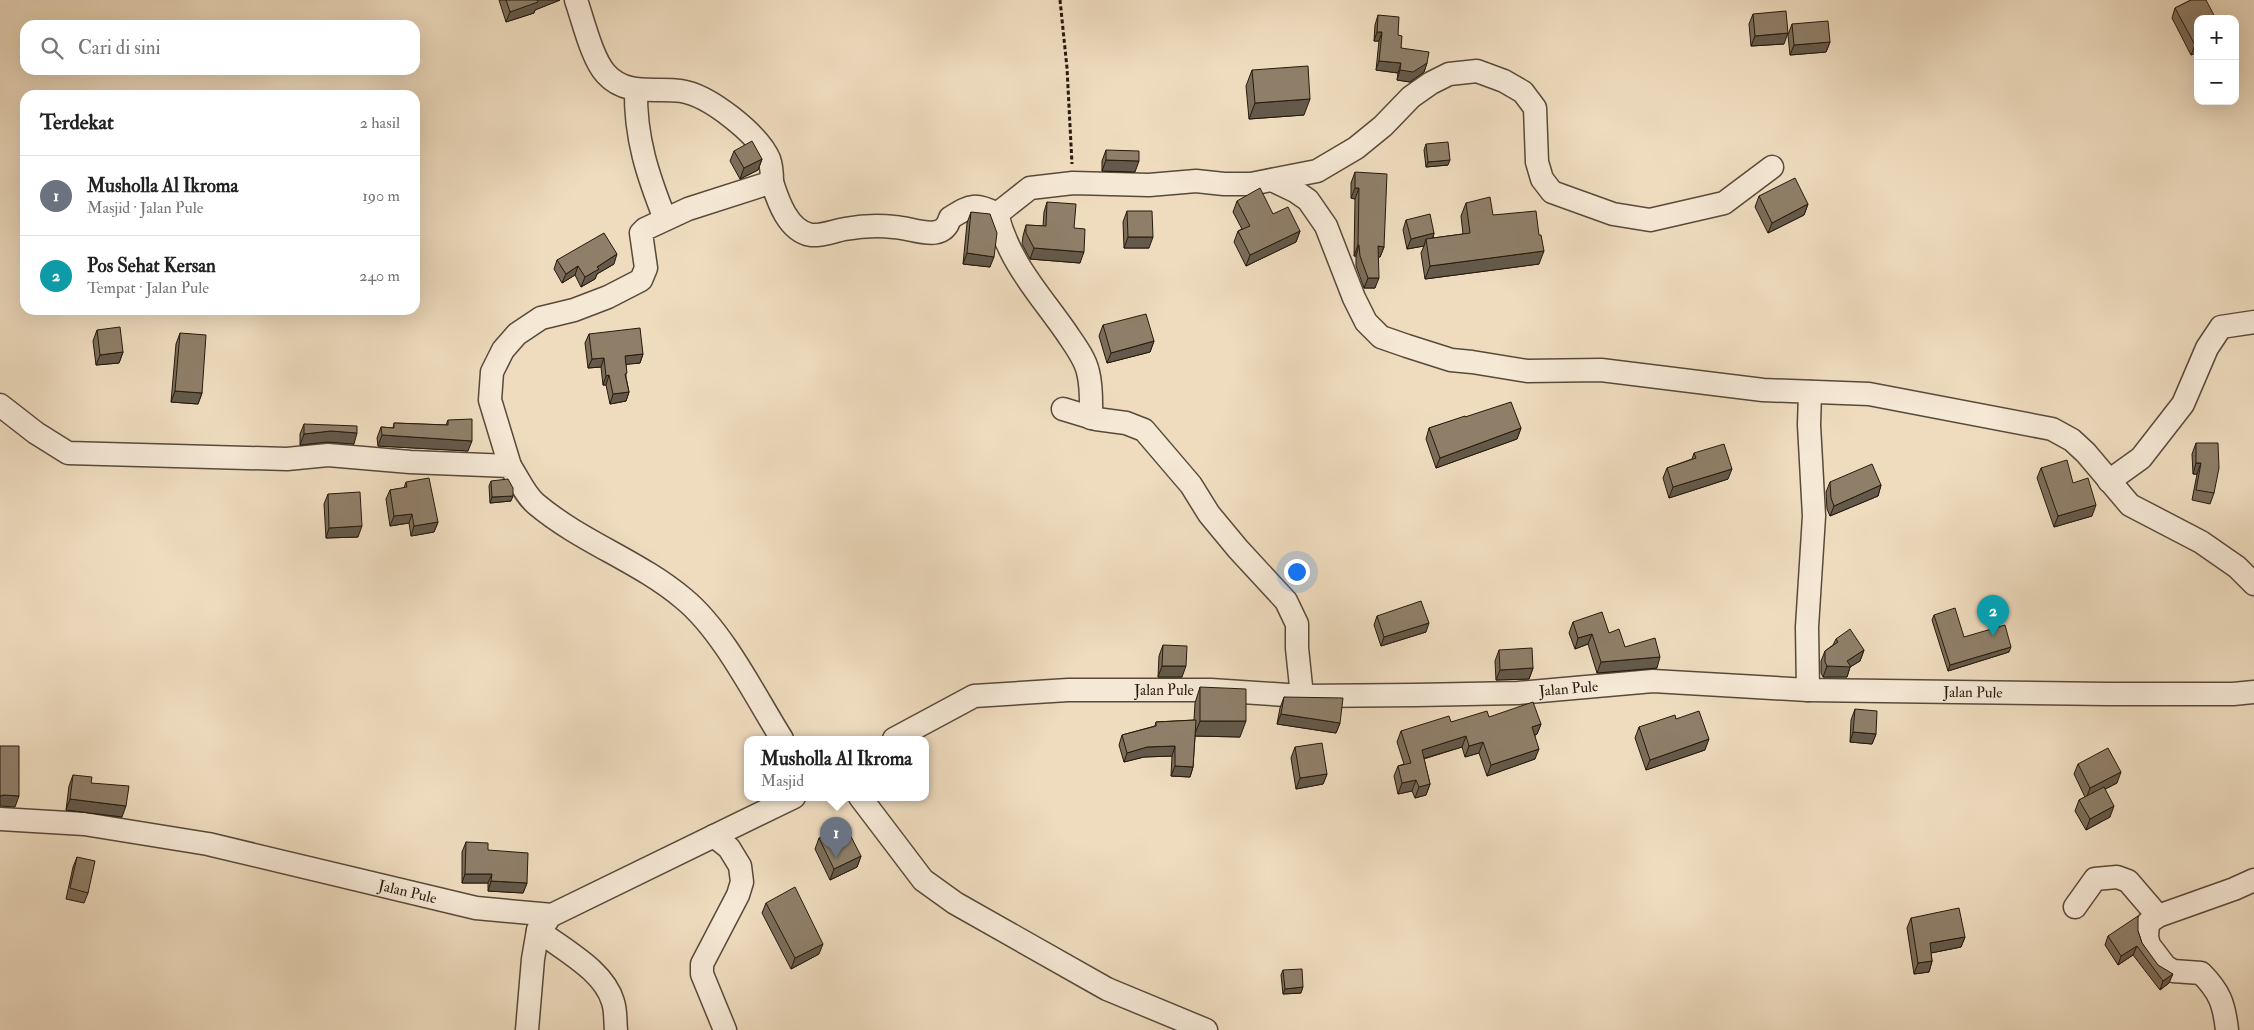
<!DOCTYPE html>
<html lang="id">
<meta charset="utf-8">
<style>
:root{--surface:#fff;--page:#f6f6f6;--text:#222;--muted:#767676;--line:#e0e0e0;--accent:#8f2418}
body{margin:0;font-family:"IM FELL Double Pica",serif;background:var(--page);color:var(--text)}
.controls{position:absolute;right:15px;top:15px;display:grid;overflow:hidden;border-radius:10px;box-shadow:0 5px 20px #0002}
.controls button{width:45px;height:45px;display:grid;place-items:center;padding:0;border:0;border-bottom:1px solid var(--line);background:var(--surface);color:var(--text);font:25px sans-serif}
.you{position:absolute;left:1296px;top:571px;width:18px;height:18px;margin:-12px;border:4px solid #fff;border-radius:50%;background:#1a73e8;box-shadow:0 0 0 8px #1a73e833}
.badge{display:grid;place-items:center;width:32px;height:32px;border-radius:50%;background:var(--accent);color:#fff;font-size:16px;font-weight:700}
.pin{position:absolute;translate:-50% -41px;filter:drop-shadow(0 1px 2px #0008)}
.pin::after{content:'';position:absolute;top:26px;width:18px;height:15px;background:inherit;clip-path:polygon(0 0,100% 0,50% 100%)}
.popup{position:absolute;left:744px;top:736px;width:185px;height:65px;box-sizing:border-box;display:grid;place-content:center;border-radius:10px;background:var(--surface);filter:drop-shadow(0 1px 4px #0005);font-size:16px;white-space:nowrap;color:var(--muted)}
.popup b{font-size:19px;color:var(--text)}
.popup::after{content:'';position:absolute;left:50%;top:100%;margin-left:-10px;border:10px solid transparent;border-top-color:var(--surface)}
.list{margin:0;padding:0;list-style:none}
h2{display:flex;justify-content:space-between;align-items:center;height:65px;margin:0;padding:0 20px;font-size:21px}
h2 small{font-size:16px;font-weight:400;color:var(--muted)}
.list li{display:grid;grid-template-columns:32px 1fr auto;gap:15px;align-items:center;box-sizing:border-box;height:80px;padding:0 20px;border-top:1px solid var(--line)}
.list b{display:block;font-size:19px;white-space:nowrap}
.list p{margin:0;font-size:16px;white-space:nowrap;color:var(--muted)}
.list em{font-size:16px;font-style:normal;color:var(--muted)}
.icon{flex:none;width:28px;height:28px;fill:none;stroke:currentColor;stroke-width:2;stroke-linecap:round;stroke-linejoin:round}
.map{position:relative;flex:none;width:2254px;height:1030px;overflow:hidden}
.search{position:absolute;background:var(--surface);box-shadow:0 5px 20px #0002;left:20px;top:20px;width:400px;height:55px;display:flex;align-items:center;gap:12px;box-sizing:border-box;padding:0 18px;border-radius:15px;color:var(--muted);font-size:19px}
.panel{position:absolute;background:var(--surface);box-shadow:0 5px 20px #0002;left:20px;top:90px;width:400px;height:225px;border-radius:15px}
.map>svg:first-child{display:block}
</style>
<div class="map">
<svg width="2254" height="1030" viewBox="0 0 2254 1030">
<rect width="100%" height="100%" fill="#efdcbf"/>
<filter id="stains"><feTurbulence type="fractalNoise" baseFrequency=".004" numOctaves="4"/><feColorMatrix values="0 0 0 0 .2 0 0 0 0 .09 0 0 0 0 .02 0 0 0 .5 -.17"/></filter>
<radialGradient id="worn" r=".72"><stop offset=".6" stop-color="#630" stop-opacity="0"/><stop offset="1" stop-color="#630" stop-opacity=".3"/></radialGradient>
<g fill="none" stroke-linecap="round" stroke-linejoin="round">
<defs>
<g id="street">
<path d="M576 0C583 20 592 59 606 74 627 97 655 87 681 91 709 95 758 134 769 159 772 167 772 174 772 182"/>
<path d="M636 90C635 138 648 176 665 219"/>
<path d="M1272 180 1295 191 1308 200 1326 226 1354 298 1366 322 1381 337 1407 346 1451 360 1472 362 1527 371 1601 370 1763 390 1869 394 2052 429 2072 440 2086 453 2130 505 2201 542 2237 567 2254 584"/>
<path d="M997 214 1030 188 1073 183 1149 185 1196 181 1224 184H1251L1317 171 1356 148 1383 126 1411 97 1431 83 1449 74 1477 71 1504 81 1523 92 1535 108 1537 162 1542 179 1552 192 1613 214 1650 220 1724 203 1772 167"/>
<path d="M0 405 36 433 68 453 287 459 328 455 410 462 510 466C518 478 525 495 536 504 581 542 639 561 684 599 723 631 755 696 782 739"/>
<path d="M1063 409 1096 419 1126 423 1144 430 1191 485 1209 514 1238 549 1286 601 1297 624V648L1302 696"/>
<path d="M510 466 490 400 492 372 503 350 517 334 541 318 574 310 608 297 641 280 646 268 641 233 645 229 688 209 772 182C778 201 788 231 811 235 822 236 834 231 845 229 861 226 877 225 894 227 914 228 943 244 950 218 970 206 974 202 997 214 1009 262 1038 292 1066 332 1074 344 1085 358 1088 372 1092 387 1091 403 1091 418"/>
<path d="M2109 481 2141 458 2183 404 2207 348 2221 327 2254 322"/>
<path d="M1808 690 1807 627 1814 516 1809 425 1810 392"/>
<path id="s1" d="M894 739 974 696 1068 690H1211L1302 696 1416 695 1518 693 1653 681 1808 690 2108 694H2233L2254 692"/>
<path d="M860 797 923 880 955 903 1107 989 1206 1030"/>
<path id="s2" d="M0 819 84 824 208 844 476 908 552 915 794 797"/>
<path d="M714 836 729 848 740 866 742 882 738 895 702 964V974L725 1030"/>
<path d="M2075 907 2095 879 2117 877 2128 881 2158 916"/>
<path d="M538 930C563 950 604 970 613 1002 616 1011 615 1021 616 1030"/>
<path d="M527 1030 533 959 538 930 547 921"/>
<path d="M2227 1030C2224 1004 2220 992 2201 973L2173 971 2165 966 2149 945 2147 937 2148 923 2158 916 2234 889 2254 880"/>
</g>
</defs>
<!-- street casing -->
<use href="#street" stroke="#584a39" stroke-width="25"/>
<!-- path -->
<path stroke="#261a0c" stroke-width="3" stroke-dasharray="4 2.5" stroke-linecap="butt" d="M1060 0 1067 68 1072 164"/>
<!-- street -->
<use href="#street" stroke="#f5e8d5" stroke-width="22"/>
</g>
<!-- wall -->
<path fill="#7b6d5a" stroke="#261a0c" d="M499 0H560L535 10 534 13 506 22Z
M2191 0 2198 52 2191 55 2172 18 2175 8Z
M1753 14 1784 44 1751 46 1749 24Z
M1378 15 1398 35 1401 48 1427 63 1424 72 1410 82 1397 80 1398 73 1376 70 1379 41H1374L1375 25Z
M1792 24 1830 42 1826 52 1790 55 1788 35Z
M1252 70 1304 115 1249 119 1246 86Z
M1426 144 1448 165 1426 167 1424 150Z
M1106 150 1135 172 1102 171V161Z
M734 151 762 159 758 170 740 179 730 161Z
M1355 172 1384 247 1380 257H1378L1375 288H1364L1356 266V256H1354L1355 199 1351 198V183Z
M1759 196 1808 204 1804 215 1768 233 1755 207Z
M1237 201 1273 214 1300 231 1296 242 1246 266 1234 242 1238 231 1242 229 1233 212Z
M1047 202 1074 228 1080 263 1030 259 1022 244 1023 236 1026 225 1043 226 1044 212Z
M1466 203 1493 215 1539 264 1425 279 1421 253 1424 246 1407 249 1403 230 1406 220 1434 233 1433 238 1463 234 1461 216Z
M1127 211 1149 248H1124L1123 222Z
M971 212 990 267 963 264 967 223Z
M557 260 614 264 597 274 595 279 581 287 575 275 562 283 554 269Z
M1103 325 1154 341 1150 352 1107 363 1099 336Z
M97 330 123 352 119 363 96 365 93 341Z
M180 333 202 393 198 404 171 402 176 344Z
M589 334 643 354 640 363 626 364V377L629 392 626 401 610 404 606 385H603L601 367 588 368 585 343Z
M1465 417 1521 428 1517 439 1436 468 1426 439 1429 428Z
M448 420 468 451 378 446 377 438 381 427 393 428 394 423 446 425Z
M304 424 354 444 327 442 300 445V434Z
M2196 443 2214 493 2210 504 2192 500 2197 474H2193L2192 454Z
M1694 453 1728 479 1669 498 1663 478 1667 468 1692 459Z
M2041 468 2073 483 2092 516 2054 527 2037 478Z
M491 481 511 501 490 503 489 486Z
M406 482 438 522 434 532 411 536 409 523 390 526 386 499 390 490 404 488Z
M1830 482 1881 485 1878 496 1830 516 1827 509 1826 492Z
M328 494 358 537 326 538 324 504Z
M1934 615 1964 637 2009 652 1948 671 1932 620Z
M1377 616 1426 632 1381 646 1374 625Z
M1573 622 1609 633 1625 647 1657 668 1597 673 1588 644 1575 649 1569 633Z
M1836 639 1864 650 1860 661 1850 667 1847 677H1823L1821 673V661L1825 651 1833 645Z
M1163 645 1182 677H1158L1159 656Z
M1499 650 1533 668 1529 679 1496 680 1495 661Z
M1200 687 1240 737 1195 736 1193 767 1190 777 1171 776 1172 756 1144 757 1124 762 1119 745 1122 735 1155 726 1156 722 1194 720 1195 703Z
M1284 697 1340 723 1336 733 1277 724 1280 708Z
M1855 709 1876 734 1872 744 1850 742 1851 720Z
M1489 717 1541 724 1537 734 1535 735V759L1487 776 1479 753 1465 757 1462 747 1424 759 1430 784 1426 795 1415 798 1412 791 1398 794 1394 776 1398 766 1404 764 1397 742 1401 731 1451 722Z
M1676 719 1705 750 1646 770 1635 738 1639 727Z
M1295 747 1327 774 1323 784 1296 789 1291 758Z
M2078 764 2117 783 2105 789 2110 817 2086 830 2075 811 2079 800 2085 797 2074 774Z
M73 775 91 783 122 817 66 810 69 786Z
M819 838 861 856 857 867 830 880 815 849Z
M466 842 488 850 527 883 523 893 488 891V883H462V852Z
M77 857 88 893 84 903 66 899 73 867Z
M766 903 819 954 791 969 762 913Z
M1911 918 1965 937 1961 947 1931 953 1932 961 1929 972 1914 974 1907 928Z
M2138 931 2142 943 2169 983 2160 990 2133 955 2118 965 2105 945 2108 936Z
M1283 970 1301 993 1283 994 1281 975Z"/>
<!-- shaded-wall -->
<path fill="#64594a" stroke="#261a0c" d="M537 0H560L535 10 534 13 506 22 510 12Z
M1377 32H1382L1379 41H1374Z
M1788 33 1784 44 1751 46 1755 36Z
M1830 42 1826 52 1790 55 1794 45Z
M2198 43V52L2191 55 2195 45Z
M1379 61 1401 63 1398 73 1376 70Z
M1427 63 1424 72 1410 82 1397 80 1400 70Z
M1310 99 1304 115 1249 119 1255 103Z
M762 159 758 170 740 179 744 168Z
M1106 160 1139 161 1135 172 1102 171Z
M1450 160 1448 165 1426 167 1428 162Z
M1355 188H1359L1355 199 1351 198Z
M1808 204 1804 215 1768 233 1772 223Z
M1300 231 1296 242 1246 266 1250 255Z
M1434 233 1431 244 1426 239 1424 246 1407 249 1411 239Z
M1128 237H1153L1149 248H1124Z
M1358 245H1359L1356 256H1354Z
M1378 246 1384 247 1380 257H1375Z
M1034 248 1084 252 1080 263 1030 259Z
M1544 251 1539 264 1425 279 1430 266Z
M967 253 994 257 990 267 963 264Z
M617 254 614 264 597 274 595 279 581 287 585 277 597 267Z
M578 266 575 275 562 283 566 274Z
M1368 278H1379L1375 288H1364Z
M1154 341 1150 352 1107 363 1111 353Z
M123 352 119 363 96 365 100 355Z
M643 354 640 363 621 365 625 356Z
M604 358 601 367 588 368 592 359Z
M609 375 606 385H603L606 376Z
M175 391 202 393 198 404 171 402Z
M629 392 626 401 610 404 613 394Z
M1521 428 1517 439 1436 468 1440 458Z
M331 431 357 433 354 444 327 442 300 445 304 434Z
M382 435 472 441 468 451 378 446Z
M2196 463H2201L2197 474H2193Z
M1732 469 1728 479 1669 498 1673 487Z
M1881 485 1878 496 1830 516 1834 506Z
M513 496 511 501 490 503 492 497Z
M2096 505 2092 516 2054 527 2058 516Z
M412 514 409 523 390 526 394 516Z
M438 522 434 532 411 536 414 526Z
M362 526 358 537 326 538 329 528Z
M1429 623 1426 632 1381 646 1384 637Z
M1592 634 1588 644 1575 649 1578 638Z
M2011 647 2009 652 1948 671 1950 665Z
M1864 650 1860 661 1850 667 1847 677H1823L1827 666 1847 661Z
M1660 657 1657 668 1597 673 1601 662Z
M1162 666H1186L1182 677H1158Z
M1533 668 1529 679 1496 680 1500 670Z
M1281 714 1340 723 1336 733 1277 724Z
M1200 721H1246L1240 737 1194 736Z
M1541 724 1537 734 1528 737 1532 727Z
M1853 732 1876 734 1872 744 1850 742Z
M1466 736 1462 747 1418 760 1422 750Z
M1709 739 1705 750 1646 770 1650 760Z
M1483 742 1479 753 1465 757 1469 746Z
M1175 746 1172 756 1144 757 1124 762 1127 753 1147 747Z
M1539 749 1535 759 1487 776 1491 765Z
M1175 766 1193 767 1190 777 1171 776Z
M2121 772 2117 783 2086 799 2090 788Z
M1327 774 1323 784 1296 789 1300 778Z
M1416 780 1412 791 1398 794 1402 783Z
M1430 784 1426 795 1415 798 1419 787Z
M4 795 19 796 15 807 0 806V796Z
M70 799 126 806 122 817 66 810Z
M2114 806 2110 817 2086 830 2090 819Z
M861 856 857 867 830 880 834 869Z
M465 874H492L488 883H462Z
M491 881 527 883 523 893 488 891Z
M1965 937 1961 947 1926 954 1930 943Z
M823 944 819 954 791 969 795 958Z
M2137 946 2133 955 2118 965 2121 956Z
M1932 961 1929 972 1914 974 1918 963Z
M2173 974 2169 983 2160 990 2163 981Z
M1303 987 1301 993 1283 994 1285 989Z"/>
<!-- building -->
<path fill="#8f7f69" stroke="#261a0c" d="M506 0H537L538 2 510 12Z
M2191 0H2206L2216 19H2198V43L2195 45 2175 8Z
M1786 11 1788 33 1755 36 1753 14Z
M1378 15 1399 17 1398 35 1402 36 1401 48 1429 52 1427 63 1413 72 1400 70 1401 63 1379 61 1382 32H1377Z
M1828 21 1830 42 1794 45 1792 24Z
M1308 66 1310 99 1255 103 1252 70Z
M752 141 762 159 744 168 734 151Z
M1448 142 1450 160 1428 162 1426 144Z
M1106 150 1139 151V161L1106 160Z
M1355 172 1387 174 1384 247 1378 246 1379 278H1368L1360 256 1359 245H1358L1359 188H1355Z
M1795 178 1808 204 1772 223 1759 196Z
M1260 188 1273 214 1288 207 1300 231 1250 255 1238 231 1250 226 1237 201Z
M1490 197 1493 215 1536 211 1539 235H1541L1544 251 1430 266 1426 239 1470 233 1466 203Z
M1047 202 1076 204 1074 228 1085 229 1084 252 1034 248 1026 233V225L1046 226Z
M1127 211H1152L1153 237H1128Z
M971 212 990 214 997 233 994 257 967 253Z
M1430 214 1434 233 1411 239 1406 220Z
M604 233 617 254 597 267 599 269 585 277 578 266 566 274 557 260Z
M1146 314 1154 341 1111 353 1103 325Z
M120 327 123 352 100 355 97 330Z
M640 328 643 354 625 356 627 373 625 374 629 392 613 394 609 375 606 376 604 358 592 359 589 334Z
M180 333 206 335 202 393 175 391Z
M1511 402 1521 428 1440 458 1429 428 1465 416V417Z
M472 419V441L382 435 381 427 394 428V423L448 425V420Z
M304 424 357 426V433L331 431 304 434Z
M2196 443H2218L2219 468 2214 493 2196 490 2201 463H2196Z
M1724 444 1732 469 1673 487 1667 468 1696 458 1694 453Z
M2067 460 2073 483 2088 478 2096 505 2058 516 2041 468Z
M1872 464 1881 485 1834 506 1831 498 1830 482Z
M429 478 438 522 414 526 412 514 394 516 390 490 407 487 406 482Z
M508 479 513 488V496L492 497 491 481Z
M360 492 362 526 329 528 328 494Z
M1421 601 1429 623 1384 637 1377 616Z
M1955 608 1964 637 2005 625 2011 647 1950 665 1934 615Z
M1602 612 1609 633 1619 629 1625 647 1655 638 1660 657 1601 662 1592 634 1578 638 1573 622Z
M1850 629 1864 650 1847 661 1851 667 1827 666 1825 662V651L1838 642 1836 639Z
M1163 645 1187 646 1186 666H1162Z
M1532 648 1533 668 1500 670 1499 650Z
M1200 687 1246 689V721H1200Z
M1284 697 1343 698 1340 723 1281 714Z
M1533 702 1541 724 1532 727 1539 749 1491 765 1483 742 1469 746 1466 736 1422 750 1430 784 1419 787 1416 780 1402 783 1398 766 1411 763 1401 731 1449 716 1451 722 1487 711 1489 717Z
M1855 709 1877 711 1876 734 1853 732Z
M1699 711 1709 739 1650 760 1639 727 1675 715 1676 719Z
M1196 720 1193 767 1175 766V746L1147 747 1127 753 1122 735 1156 726V722Z
M1322 743 1327 774 1300 778 1295 747Z
M0 746H19V796L4 795 0 796Z
M2108 748 2121 772 2090 788 2078 764Z
M73 775 92 777 91 783 129 786 126 806 70 799Z
M2104 787 2114 806 2090 819 2079 800Z
M845 825 861 856 834 869 819 838Z
M466 842 488 843V850L528 853 527 883 491 881 492 874H465Z
M77 857 95 861 88 893 70 888Z
M795 887 823 944 795 958 766 903Z
M1959 908 1965 937 1930 943 1932 961 1918 963 1911 918Z
M2138 916V931L2142 943 2158 965 2173 974 2163 981 2137 946 2121 956 2108 936Z
M1302 969 1303 987 1285 989 1283 970Z"/>
<g text-anchor="middle" dominant-baseline="central" stroke-width="4" stroke-linejoin="round" paint-order="stroke">
<!-- street labels -->
<g font-size="15" fill="#261a0c" stroke="#f5e8d5">
<text stroke="none"><textPath href="#s1" startOffset="686">Jalan Pule</textPath></text>
<text stroke="none"><textPath href="#s1" startOffset="281">Jalan Pule</textPath></text>
<text stroke="none"><textPath href="#s1" startOffset="1091">Jalan Pule</textPath></text>
<text stroke="none"><textPath href="#s2" startOffset="415">Jalan Pule</textPath></text>
</g>
</g>
<rect width="100%" height="100%" filter="url(#stains)"/>
<rect width="100%" height="100%" fill="url(#worn)"/>
</svg>
<div class="controls">
<button>+</button>
<button>−</button>
</div>
<div class="you"></div>
<div class="pin badge" style="left:836px;top:858px;background:#6b7280">1</div>
<div class="popup"><b>Musholla Al Ikroma</b>Masjid</div>
<div class="pin badge" style="left:1993px;top:636px;background:#0f9aa8">2</div>
<div class="search"><svg class="icon" aria-label="search" viewBox="0 0 24 24"><circle cx="10" cy="10" r="6"/><path d="M15 15l6 6"/></svg>Cari di sini</div>
<section class="panel">
<h2>Terdekat<small>2 hasil</small></h2>
<ul class="list">
<li><span class="badge" style="background:#6b7280">1</span><div><b>Musholla Al Ikroma</b><p>Masjid · Jalan Pule</p></div><em>190 m</em></li>
<li><span class="badge" style="background:#0f9aa8">2</span><div><b>Pos Sehat Kersan</b><p>Tempat · Jalan Pule</p></div><em>240 m</em></li>
</ul>
</section>
</div>
